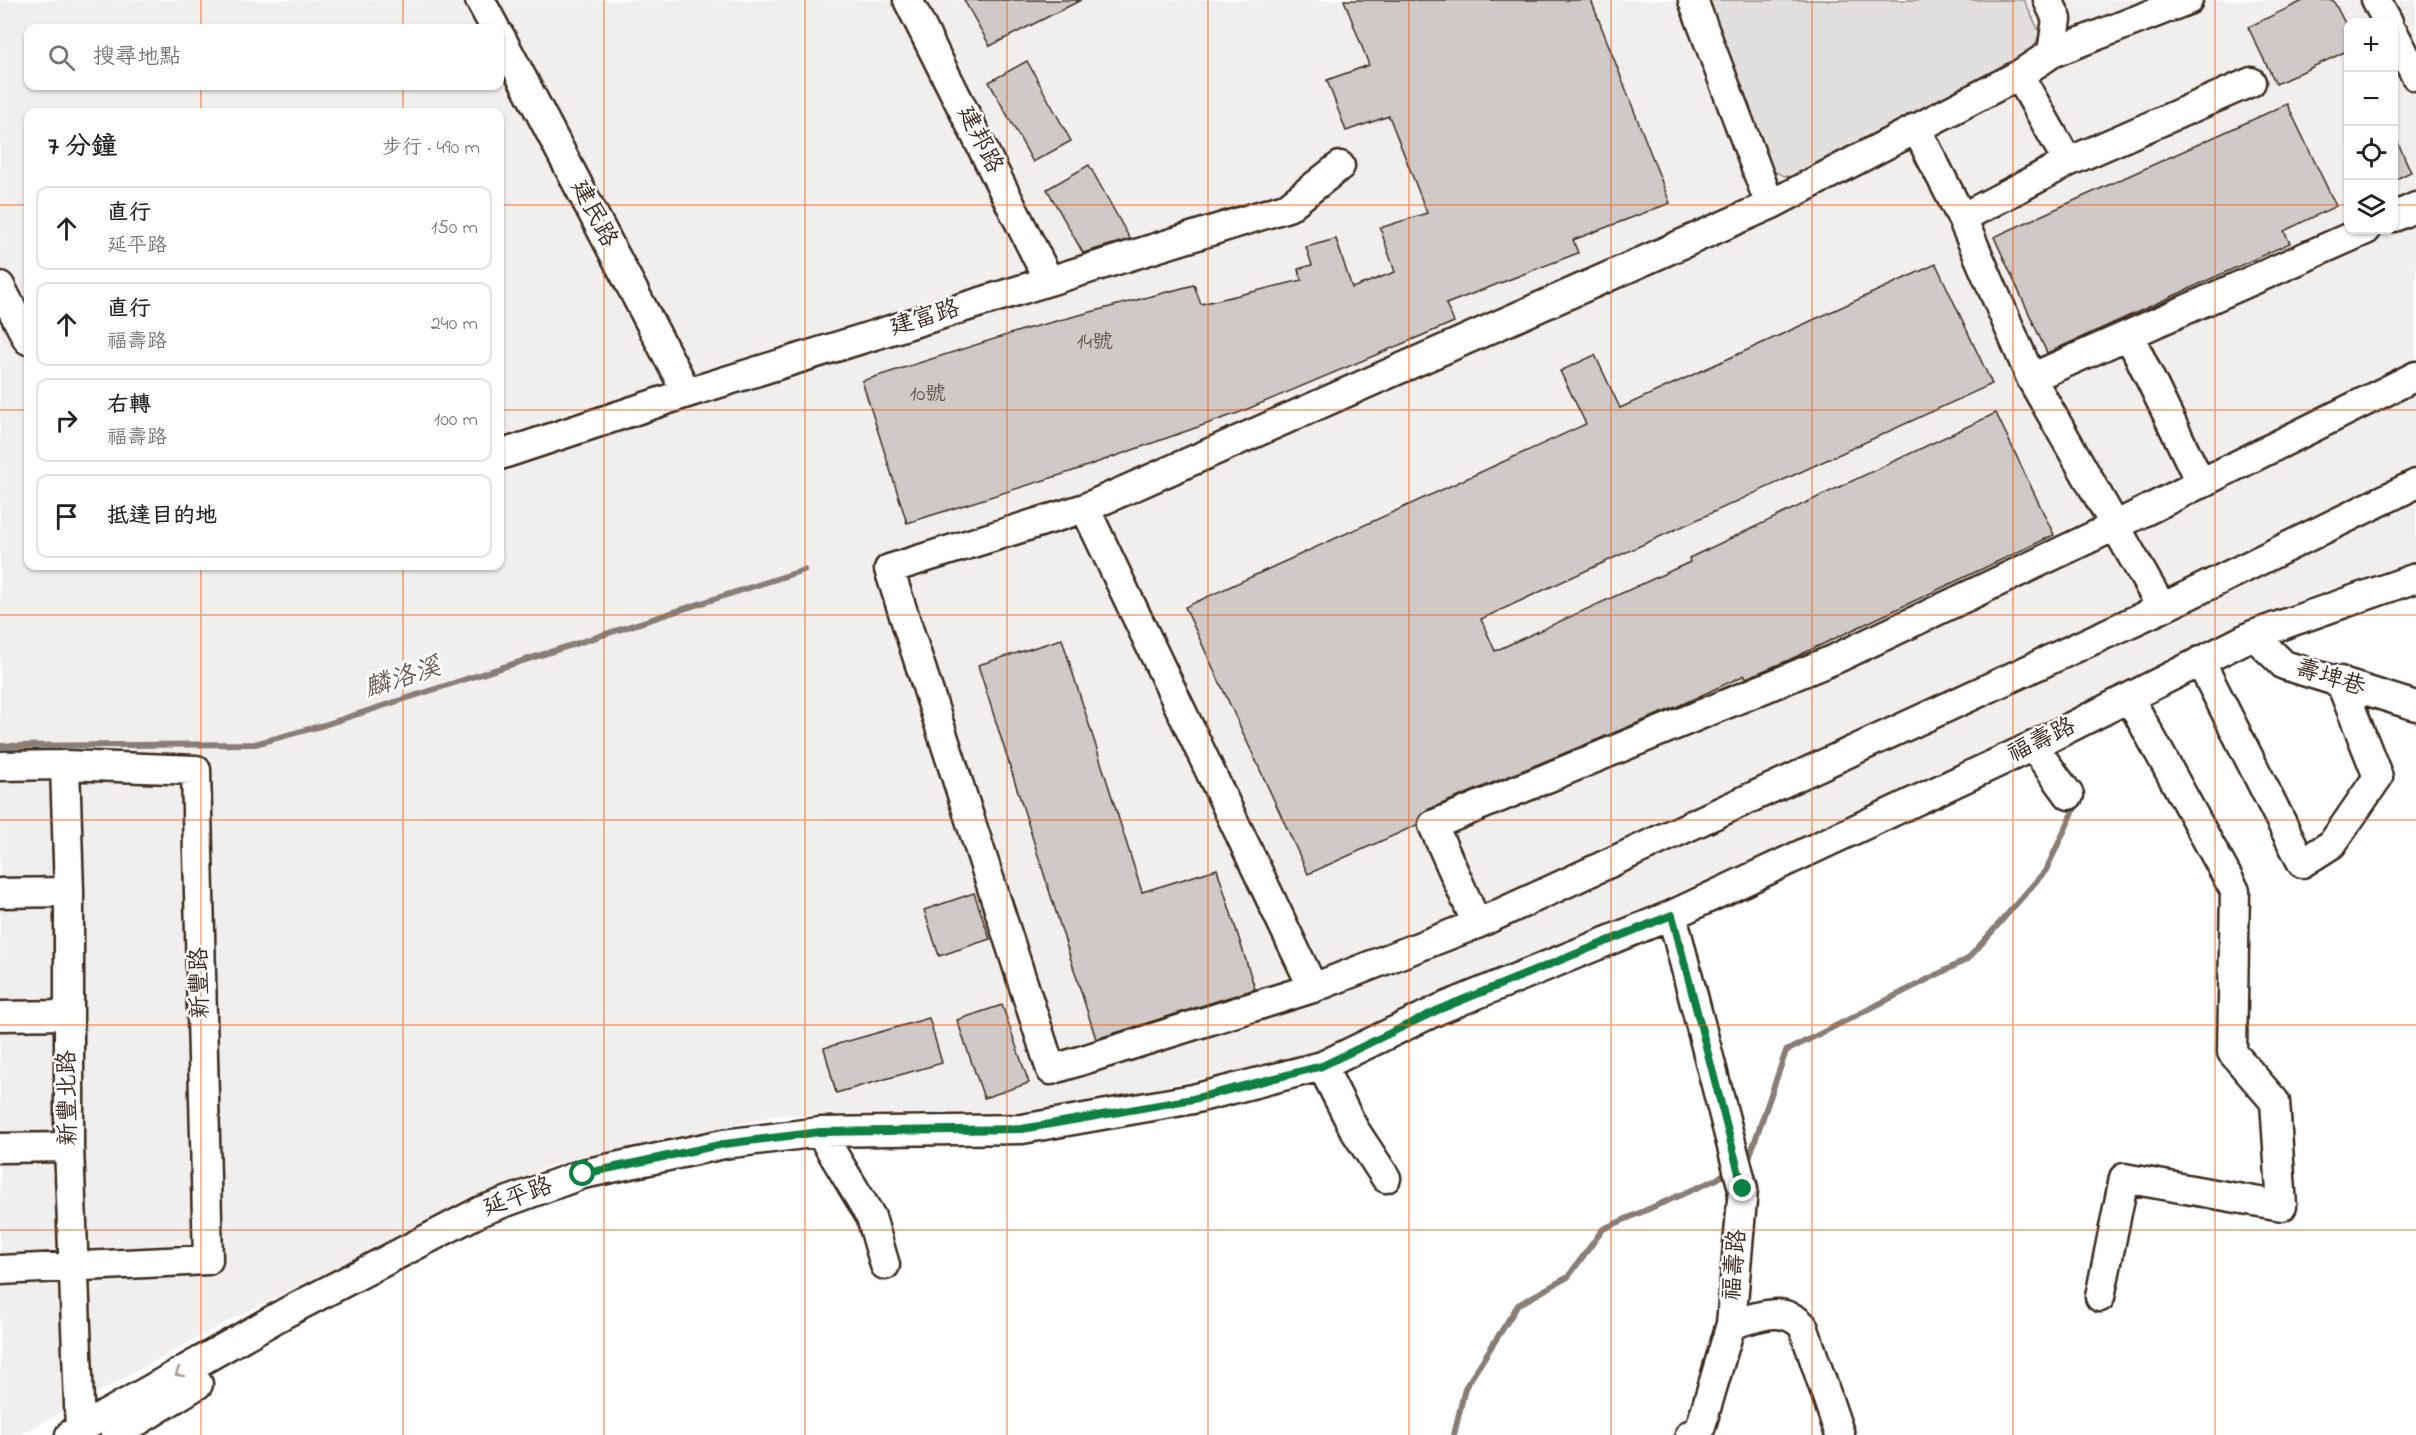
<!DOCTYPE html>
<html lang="zh-TW">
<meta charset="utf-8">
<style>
:root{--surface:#fff;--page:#f6f6f6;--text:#222;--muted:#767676;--line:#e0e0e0}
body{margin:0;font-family:"Indie Flower","LXGW WenKai TC",sans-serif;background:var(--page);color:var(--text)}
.controls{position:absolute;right:18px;top:18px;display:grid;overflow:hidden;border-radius:12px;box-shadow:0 2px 4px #0004}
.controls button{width:54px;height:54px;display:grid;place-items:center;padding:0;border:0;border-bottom:2px solid var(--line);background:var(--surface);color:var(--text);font:30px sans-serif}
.stop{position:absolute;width:18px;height:18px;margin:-14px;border:4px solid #0b8043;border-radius:50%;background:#fff}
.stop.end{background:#0b8043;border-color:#fff;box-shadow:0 2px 6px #0008}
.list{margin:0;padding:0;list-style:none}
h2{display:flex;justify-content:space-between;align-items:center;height:78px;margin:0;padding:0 24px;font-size:26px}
h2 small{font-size:20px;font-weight:400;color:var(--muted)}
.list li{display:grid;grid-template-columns:39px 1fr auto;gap:18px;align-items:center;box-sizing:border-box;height:84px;margin:0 12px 12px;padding:0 12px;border:2px solid var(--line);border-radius:12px}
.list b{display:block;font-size:22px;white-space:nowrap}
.list p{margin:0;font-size:20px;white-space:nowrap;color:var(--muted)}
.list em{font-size:20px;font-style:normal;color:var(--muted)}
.icon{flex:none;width:33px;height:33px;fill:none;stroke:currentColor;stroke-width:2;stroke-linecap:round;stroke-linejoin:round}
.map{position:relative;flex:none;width:2416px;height:1435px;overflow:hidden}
.search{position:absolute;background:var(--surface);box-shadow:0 2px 4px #0004;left:24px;top:24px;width:480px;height:66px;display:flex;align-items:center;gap:15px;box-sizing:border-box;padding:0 21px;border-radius:12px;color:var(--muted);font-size:22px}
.panel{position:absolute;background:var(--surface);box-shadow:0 2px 4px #0004;left:24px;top:108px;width:480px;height:462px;border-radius:12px}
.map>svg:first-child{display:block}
</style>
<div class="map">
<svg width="2416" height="1435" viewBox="0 0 2416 1435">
<rect width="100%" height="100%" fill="#fff"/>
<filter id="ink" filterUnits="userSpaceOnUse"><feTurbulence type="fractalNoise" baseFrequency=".0167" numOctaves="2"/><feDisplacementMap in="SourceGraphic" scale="12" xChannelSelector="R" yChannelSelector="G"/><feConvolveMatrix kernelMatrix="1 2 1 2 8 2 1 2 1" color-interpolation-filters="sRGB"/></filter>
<g filter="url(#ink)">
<!-- built -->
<path fill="#f1efee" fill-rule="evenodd" d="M0 0H2416V563L2309 596 1913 790 1310 1054 1053 1111 779 1115 548 1166 226 1322 20 1435H0ZM2348 22H2394V230H2348ZM28 28H500V86H28ZM28 112H500V566H28Z"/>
<!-- green -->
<path fill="#e2e0de" stroke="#8e857e" stroke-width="1.5" d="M1704 0H2024L2040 33 2031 58 1805 176C1788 178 1779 177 1767 165Z"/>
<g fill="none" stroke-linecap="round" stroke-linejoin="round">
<!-- stream -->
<path stroke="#887e77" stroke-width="6" d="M0 746 255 744 324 725 804 570
M1744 1161 1749 1158 1786 1051 1968 959 2046 870 2075 808
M1454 1435 1465 1388 1518 1305 1568 1277 1603 1229 1717 1179 1731 1169"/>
</g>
<!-- building -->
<path fill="#cfcac7" stroke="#3b2a1e" stroke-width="1.5" d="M964 0H1081L990 46Z
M1344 0H1591L1670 203 1573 240 1578 253 1446 304 1454 322 1238 413 1070 472 907 523 862 381 1026 329 1194 285 1201 304 1302 280 1298 269 1312 265 1306 247 1336 239 1352 288 1395 272 1380 228 1427 213 1389 116 1346 131 1327 80 1369 65Z
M2305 0H2333L2349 31V50L2276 84 2248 27Z
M1027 61 1071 141 1033 162 989 82Z
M2287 104 2336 206 2284 231 2290 243 2047 353 1994 237Z
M2394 134 2411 172 2394 180Z
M1089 165 1130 239 1083 253 1047 189Z
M1936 264 1992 384 1481 619 1495 651 1690 562 1689 558 1996 413 2054 535 1789 660 1746 678 1745 675 1676 707 1427 810 1420 816 1417 825 1308 874 1185 607 1586 424 1560 371 1595 355 1620 408Z
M1062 639 1142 892 1217 869 1255 989 1096 1039 978 665Z
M974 893 990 939 939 956 924 910Z
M1002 1005 1029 1083 984 1098 957 1020Z
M929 1018 942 1063 836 1093 824 1048Z"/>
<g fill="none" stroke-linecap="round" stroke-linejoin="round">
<defs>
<path id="minor" d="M480 0 495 28
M908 0 1049 281
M1693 0 1770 205
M2048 0 2057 19 2052 53 2019 75 1770 205 1085 508 889 569 1051 1070 1313 988 1477 924 2162 608 2416 484
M2376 0 2388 22
M2394 34 2416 76
M500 36 687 393
M2052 53 2188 0
M2019 75 2068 162
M1916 128 1962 218 2031 378 2162 608
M2394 217 2416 207
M1962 218 2068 162 2251 82
M0 286 28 340
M2129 335 2201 484
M2031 378 2366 230
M500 455 687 393 1288 207 1340 166
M1085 508 1313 988
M2253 635 2284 665 2416 706
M2200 661 2302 863 2332 844 2378 777 2340 681
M2033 746 2069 795
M65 765 69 892V1147L80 1430
M0 766 65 765 196 770 208 1260 0 1270
M0 893 69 892
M1672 915 1743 1189 1731 1324C1758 1318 1782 1304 1803 1326L1840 1435
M1477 924 1433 825 1835 659 2115 526 2416 376
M0 1016 67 1015
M1322 1066 1354 1129 1386 1178
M820 1132 871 1217 885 1265
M0 1148 69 1147
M2100 1297 2124 1178 2282 1206 2275 1102 2232 1052 2235 891 2130 699
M70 1435 285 1313 481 1211 583 1174 724 1144 820 1132 1022 1129 1193 1099 1322 1066 1440 1009 1672 915 2033 746 2253 635 2416 578
M115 1435 198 1384
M1690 1435 1700 1429 1731 1324"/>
</defs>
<!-- minor casing -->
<use href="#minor" stroke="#3b2a1e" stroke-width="33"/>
<!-- minor -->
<use href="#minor" stroke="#fff" stroke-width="28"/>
</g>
<!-- one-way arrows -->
<defs><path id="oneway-chevron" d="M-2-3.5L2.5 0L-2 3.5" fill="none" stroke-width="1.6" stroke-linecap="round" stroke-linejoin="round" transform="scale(1.5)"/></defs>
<use stroke="#a79f9a" href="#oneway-chevron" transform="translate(179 1373) rotate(150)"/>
</g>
<g fill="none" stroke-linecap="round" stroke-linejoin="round" filter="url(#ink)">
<!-- route -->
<path stroke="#0b8043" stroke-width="8" d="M583 1174 724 1144 820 1132 1022 1129 1193 1099 1322 1066 1440 1009 1672 915 1743 1189"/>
</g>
<!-- grid -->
<path fill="none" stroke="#e8590c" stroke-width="1.5" stroke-opacity="0.55" d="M201 0V28M403 0V28M604 0V1435M805 0V1435M1007 0V1435M1208 0V1435M1409 0V1435M1611 0V1435M1812 0V1435M2013 0V1435M2215 0V1435M201 86V112M403 86V112M0 205H28M500 205H2348M2394 205H2416M0 410H28M500 410H2416M201 566V1435M403 566V1435M0 615H2416M0 820H2416M0 1025H2416M0 1230H2416"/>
<g text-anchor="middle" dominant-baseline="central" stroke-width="5" stroke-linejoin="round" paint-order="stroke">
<!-- number labels -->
<g font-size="21" fill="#605248">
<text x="1095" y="343">14號</text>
<text x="928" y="395">10號</text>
</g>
<!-- street labels -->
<g font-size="24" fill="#3b2a1e" stroke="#fff">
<text transform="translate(979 140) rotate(63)">建邦路</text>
<text transform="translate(593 214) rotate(62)">建民路</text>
<text transform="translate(925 319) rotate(-17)">建富路</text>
<text transform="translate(2330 679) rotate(17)">壽埤巷</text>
<text transform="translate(2042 741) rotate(-26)">福壽路</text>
<text transform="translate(201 983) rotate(-91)">新豐路</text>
<text transform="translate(69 1098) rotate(-91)">新豐北路</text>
<text transform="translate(518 1198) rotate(-20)">延平路</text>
<text transform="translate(1736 1265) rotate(-85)">福壽路</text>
</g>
<!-- water labels -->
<g font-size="26" font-style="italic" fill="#685b52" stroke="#fff">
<text transform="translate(403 679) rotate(-18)">麟洛溪</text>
</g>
</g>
</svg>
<div class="controls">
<button>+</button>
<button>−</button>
<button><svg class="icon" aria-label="locate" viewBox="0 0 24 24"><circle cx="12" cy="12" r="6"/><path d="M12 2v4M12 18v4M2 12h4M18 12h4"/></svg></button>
<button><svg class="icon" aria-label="layers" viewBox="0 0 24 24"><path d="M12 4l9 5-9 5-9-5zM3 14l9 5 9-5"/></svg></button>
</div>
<div class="stop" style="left:583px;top:1174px"></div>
<div class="stop end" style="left:1743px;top:1189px"></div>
<div class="search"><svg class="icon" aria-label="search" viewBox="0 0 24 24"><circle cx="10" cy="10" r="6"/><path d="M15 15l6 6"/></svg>搜尋地點</div>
<section class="panel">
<h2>7 分鐘<small>步行 · 490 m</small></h2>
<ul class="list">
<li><svg class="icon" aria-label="ahead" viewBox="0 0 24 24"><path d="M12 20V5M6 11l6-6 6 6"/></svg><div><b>直行</b><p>延平路</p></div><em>150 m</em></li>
<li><svg class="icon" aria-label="ahead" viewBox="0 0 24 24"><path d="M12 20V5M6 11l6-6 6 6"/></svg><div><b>直行</b><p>福壽路</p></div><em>240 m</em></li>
<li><svg class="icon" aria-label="right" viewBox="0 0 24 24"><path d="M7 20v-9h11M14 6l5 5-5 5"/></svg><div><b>右轉</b><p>福壽路</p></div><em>100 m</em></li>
<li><svg class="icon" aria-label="arrive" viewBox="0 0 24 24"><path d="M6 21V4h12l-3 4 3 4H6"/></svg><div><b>抵達目的地</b></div></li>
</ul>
</section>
</div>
